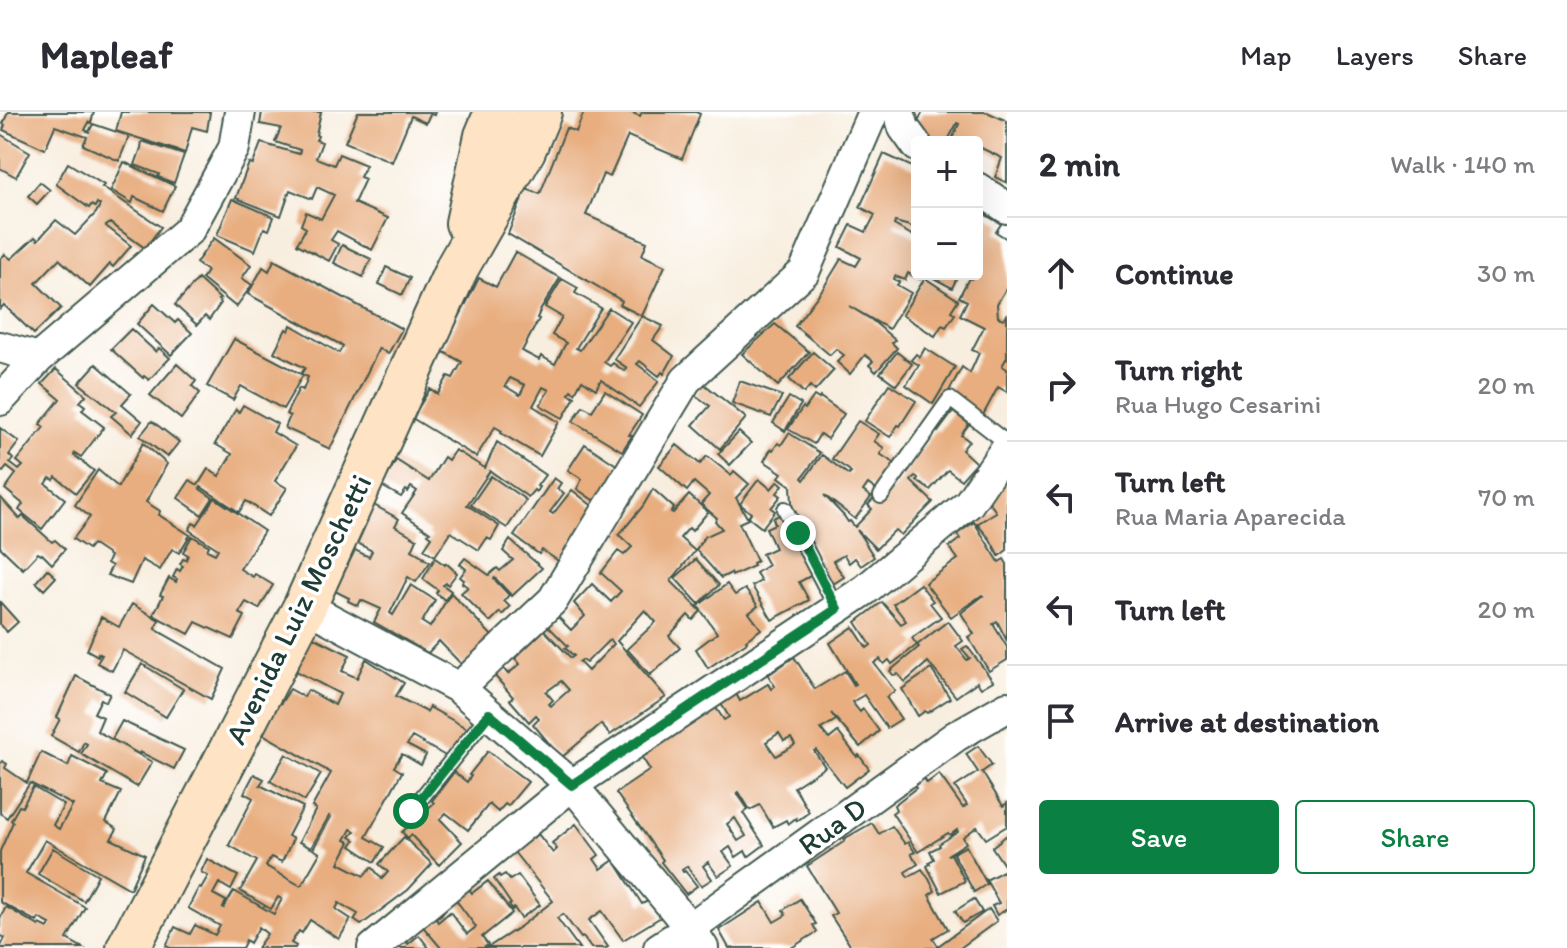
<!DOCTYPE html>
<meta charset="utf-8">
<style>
:root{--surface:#fff;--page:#f2f2f3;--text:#2b2b33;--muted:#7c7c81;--line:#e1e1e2;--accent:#0b8043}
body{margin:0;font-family:Itim,sans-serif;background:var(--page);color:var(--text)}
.controls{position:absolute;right:24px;top:24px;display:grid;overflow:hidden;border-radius:8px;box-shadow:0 8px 32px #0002}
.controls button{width:72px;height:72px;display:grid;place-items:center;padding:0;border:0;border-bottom:2px solid var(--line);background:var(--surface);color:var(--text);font:40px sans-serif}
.stop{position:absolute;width:24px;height:24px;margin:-18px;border:6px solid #0b8043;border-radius:50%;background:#fff}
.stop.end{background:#0b8043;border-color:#fff;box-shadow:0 2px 8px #0008}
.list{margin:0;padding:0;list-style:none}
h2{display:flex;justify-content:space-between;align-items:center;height:104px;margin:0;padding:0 32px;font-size:34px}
h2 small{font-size:26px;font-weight:400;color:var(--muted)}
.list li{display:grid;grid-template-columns:52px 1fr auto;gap:24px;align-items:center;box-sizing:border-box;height:112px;padding:0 32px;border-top:2px solid var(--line)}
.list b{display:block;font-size:30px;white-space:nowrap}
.list p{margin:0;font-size:26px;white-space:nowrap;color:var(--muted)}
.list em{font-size:26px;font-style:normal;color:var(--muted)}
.actions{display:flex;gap:16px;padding:24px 32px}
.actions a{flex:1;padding:18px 0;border:2px solid var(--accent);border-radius:8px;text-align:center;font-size:28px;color:var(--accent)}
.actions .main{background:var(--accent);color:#fff}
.icon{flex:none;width:44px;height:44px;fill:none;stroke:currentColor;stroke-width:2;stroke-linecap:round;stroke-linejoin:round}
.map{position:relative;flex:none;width:1007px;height:836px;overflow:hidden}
header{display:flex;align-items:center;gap:48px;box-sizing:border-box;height:112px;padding:0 40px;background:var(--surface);border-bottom:2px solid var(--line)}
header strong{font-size:38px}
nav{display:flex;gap:44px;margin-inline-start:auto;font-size:28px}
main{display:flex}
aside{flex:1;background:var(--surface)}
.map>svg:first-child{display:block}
</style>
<header>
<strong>Mapleaf</strong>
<nav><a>Map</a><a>Layers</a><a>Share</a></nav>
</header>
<main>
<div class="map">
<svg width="1007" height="836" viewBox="0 0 1007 836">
<rect width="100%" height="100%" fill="#fff"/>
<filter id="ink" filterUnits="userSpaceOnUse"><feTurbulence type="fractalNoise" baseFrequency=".0125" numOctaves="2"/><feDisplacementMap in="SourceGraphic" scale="16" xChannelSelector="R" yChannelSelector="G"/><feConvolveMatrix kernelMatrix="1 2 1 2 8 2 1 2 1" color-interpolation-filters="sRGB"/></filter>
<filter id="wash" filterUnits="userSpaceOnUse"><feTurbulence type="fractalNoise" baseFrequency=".006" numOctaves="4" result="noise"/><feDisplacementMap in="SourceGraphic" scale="32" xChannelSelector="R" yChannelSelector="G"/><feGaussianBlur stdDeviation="1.8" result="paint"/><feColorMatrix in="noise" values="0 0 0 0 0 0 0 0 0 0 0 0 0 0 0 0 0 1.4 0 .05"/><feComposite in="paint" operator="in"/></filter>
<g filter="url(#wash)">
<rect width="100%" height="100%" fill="#f8eedf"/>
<g id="blocks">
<!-- building -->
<path fill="#e8ae80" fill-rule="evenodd" d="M8 0H94L91 11 89 10 85 18 89 20 93 12 129 24 119 49 83 33 87 25 55 14 45 37 3 18 5 13 3 12Z
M121 0H210L207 19 192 15 185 41 116 19Z
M262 0H321L316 23 318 24 316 28 322 30 316 46 334 53 339 42 366 53 360 65 365 67 354 91 388 106 372 138 337 119 331 128 338 132 329 149 297 132 306 116 301 113 306 100 321 107 334 83 317 75 312 87 290 78 281 104 236 86 249 51 253 52 261 31 299 42 300 38 275 30 281 16 260 12Z
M358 0H435L434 3 430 2 426 11 411 4 392 50 345 30Z
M584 0H630L640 4 642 0H696L700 2 682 47 628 24 610 65 603 62 586 103 647 130 642 143 665 154 642 204 620 193 622 189 508 122 526 77 540 82 566 16 576 20Z
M923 0H987L1007 9V71L995 65 1002 46 977 34V30L951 29 959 12 957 11 947 30H933L912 19Z
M0 22 30 40 16 65 0 56Z
M142 29 184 43 174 71 158 65 159 62 135 53 141 36Z
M884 42 917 57 915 64 917 65V116L895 110 894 113 917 126V162H922L920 167 908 161 905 168 895 164 894 167 899 170 897 173 911 181 889 217 849 194 872 208 895 228 892 231 897 236 876 260 869 253 873 249 865 243 850 262 837 250 844 243 836 237 830 243 795 214 824 175 841 147 856 154 861 146 840 135 851 113 866 120 875 103 860 95Z
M124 50 175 74 163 99 134 85 132 91 111 78Z
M68 51 104 73 102 75 161 115 145 136 110 111 106 114 131 134 113 155 110 152 90 175 59 147 36 171 61 196 34 222 4 193 0 197V147L5 142 11 147 35 125 38 128 56 108 75 123 96 101 100 93 97 91 95 95 91 93 89 96 56 72Z
M40 70 50 78 37 92 28 84Z
M232 87 274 105 269 118 264 116 255 139 217 123Z
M984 102 1001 112 996 120 1007 127V175L997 192 998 205 1004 207 1007 201V247H1006L1002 254 1007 257V280L998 275 981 307 949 279 962 255 970 261 979 241 972 238 984 215 960 203 967 189 959 185 969 166 971 167 974 162H977V112L978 113Z
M214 126 251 153 242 166 252 173 236 195 202 167 207 159 196 151Z
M342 133 371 147 363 165 334 151Z
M515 140 560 166 540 199 537 206 539 207 522 239 539 248 541 244 555 252 566 231 552 223 562 205 545 195 562 167 578 176 575 181 601 196 576 236 580 238 609 196 631 210 604 250 610 254 613 251 624 259 627 256 614 247 642 204 663 214 653 228 674 244 664 262 662 260 659 264 640 249 637 252 659 269 639 295 601 268 596 277 582 268 575 281 571 278 569 282 575 285 563 306 540 293 549 278 543 275 533 294 559 310 540 344 501 321 502 319 495 315 476 345 412 306 430 277 438 282 448 264 453 266 462 250 442 239 479 166 496 175ZM510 266 525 273 520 283 505 274Z
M274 148 402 217 388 242 379 236 330 337 285 316 290 304 286 302 299 276 303 278 308 265 301 262 305 256 274 240 286 217 289 219 291 213 339 241 343 234 248 182 263 155 269 159Z
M386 155 410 166 402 183 379 172Z
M926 162H959L952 176Z
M925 166 958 188 951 199 955 202 946 215 942 213 935 224 902 203Z
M198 167 220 187 218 188 221 191 209 208 205 204 197 213 175 193Z
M154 192 175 211 178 208 192 221 171 243 137 212Z
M775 212 809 240 778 274 742 242Z
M131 217 156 240 159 236 170 246 149 268 144 264 143 266 111 237Z
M234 227 303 263 283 297 241 274 233 288 207 274Z
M925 236 955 255 933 292 906 273 919 253 911 248 916 242 920 245Z
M813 240 834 258 815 279 810 274 804 281 789 267Z
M897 240 912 252 896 273 880 261Z
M96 252 131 282 122 292 142 309 132 322 111 304 116 300 79 271Z
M177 252 196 269 192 274 200 281 181 307 150 283Z
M56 257 86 283 80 290 85 294 82 298 104 315 81 345 75 341 74 343 94 359 76 381 56 365 54 368 50 366 46 372 65 387 42 417 19 398 23 392 5 377 16 362 7 355 3 360 0 358V316L19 330 9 343 13 347 10 351 19 358 23 354 17 349 44 315 40 312 60 287 42 272Z
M740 269 782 284 771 305 732 291Z
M703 271 746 306 720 337 693 313 710 294 695 283Z
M889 272 916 289 900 314 898 313 890 325 865 309Z
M605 279 642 303 629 323 632 324 622 339 573 309 583 294 592 299Z
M814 284 819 287 820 285 844 302 827 327 820 322 814 332 788 317 803 295 805 297Z
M789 285 801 292 785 319 773 311Z
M243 293 277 312 273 320 296 334 275 369 287 376 269 404 246 389 239 400 201 375 200 377 213 386 202 403 178 386 190 368 198 373 208 357 219 364 232 342 215 332 236 297 239 300Z
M953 300 969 312 961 323 969 329 962 338 976 351 961 368 948 358 930 378 917 369 918 366 915 364 911 369 933 390 901 423 895 418 876 437 857 418 874 445 861 454 855 446 849 451 844 443 833 449 844 465 830 474 818 452 821 450 804 420 793 405 791 374 779 365 782 361 764 349 771 337 773 338 778 331 781 333 789 321 820 341 802 366 804 368 822 343 849 363 851 361 849 358 832 347 858 309 879 322 874 329 884 336 880 342 900 355 882 382 868 372 863 379 871 385 855 407 824 383 844 404 848 410 850 409 855 415 872 397 868 393 875 385 894 377 936 318 938 320Z
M152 309 179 330 167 345 140 324Z
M739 320 751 331 730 353 718 342Z
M497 330 545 363 537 374 539 375 536 380 534 378 528 385 490 359 467 393 499 414 491 428 487 426 479 438 451 420 435 444 424 437 432 425 428 422 430 420 402 401 417 379 411 375 408 380 406 378 401 385 382 374 396 348 429 369 444 345 448 348 455 338 485 356Z
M143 331 167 352 146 390 160 399 159 403 190 423 179 441 172 437 160 458 142 448 131 472 107 463 112 454 107 451 110 444 92 432 88 437 73 427 90 405 75 393 98 358 118 375Z
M585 332 621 356 599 392 577 377 582 367 568 358Z
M677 333 700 352 707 344 731 363 734 359 749 372 736 386 748 407 739 411 757 449 753 451 754 454 732 464 731 461 721 466 696 438 704 425 722 417 715 409 717 406 701 392 709 383 694 370 687 379 659 354Z
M1007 362V438L999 444 990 427 977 412 996 400 986 385Z
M491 364 526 388 507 416 471 393Z
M554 366 561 371 557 377 564 381 550 400 553 402 572 378 595 396 560 450 542 438 539 442 514 424Z
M759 367 771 377 778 369 783 373 777 381 781 384 771 396 775 399 762 416 748 405 751 401 740 392Z
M653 377 674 396 671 400 673 401 689 383 708 400 692 419 689 416 680 426 695 439 671 469 701 499 693 508 688 503 669 524 680 536 650 563 627 537 656 510 645 498 644 499 617 529 666 585 610 623 601 612 561 646 533 612 539 606 536 603 529 610 510 588 513 585 494 563 502 555 508 562 520 552 515 546 544 518 571 546 574 544 565 536 568 534 547 513 557 504 571 518 585 504 574 491 592 472 611 490 621 479 601 461 618 439 624 443 632 435 619 423 643 394ZM610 527 614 532 588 559 579 550 582 548 586 551ZM561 569 569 578 551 594 549 592 553 588 546 580Z
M0 385 20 407 23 404 52 430 55 428 65 437 52 452 42 442 41 443 38 441 23 457 0 435Z
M215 386 264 419 240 457 253 465 255 462 273 473 259 497 246 490 239 501 245 504 233 527 196 510 189 522 153 503 163 484 160 483 169 466 176 470 177 467 173 465 177 457 180 459 183 454 180 452 183 447 186 448 188 443 183 440 192 424 209 434 207 438 215 442 218 437 189 418 193 411 197 413Z
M372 392 399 407 395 414 417 427 412 438 424 445 423 446 430 450 416 470 408 465 390 501 393 503 411 473 435 488 422 510 430 515 451 481 494 526 463 554 439 529 428 541 374 510 381 497 361 488 358 494 348 489 349 486 335 479 355 438 369 445 372 439 354 429Z
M783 401 816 461 799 470 809 488 772 508 752 474 761 469 756 461 768 453 762 442 775 436 766 416 775 412 773 406Z
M974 410 999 450 1004 447 1007 452V529L997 509 993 512 1007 535V548L989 559 968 525 974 522 961 501 983 484 982 483 951 505 925 471 958 447 949 435 960 427 957 422Z
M510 428 542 456 512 484 495 466 494 467 509 483 504 489 510 495 502 503 500 500 490 510 461 481 468 475 462 471 464 468 460 465 466 457 460 452 465 446 489 463 497 456 500 459 513 448 503 439Z
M435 446 445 453 446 451 457 461 448 473 446 471 443 473 451 479 445 488 436 481 438 478 423 467Z
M696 447 719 473 699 492 675 466Z
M47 457 56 465 44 478 36 470Z
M727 472 735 483 745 477 758 494 749 501 761 517 746 528 747 530 708 556 696 537 717 521 698 494Z
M920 472 933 489 930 491 941 505 912 526 917 533 948 509 963 529 956 534 967 548 970 546 962 537 967 534 993 569 981 576 977 570 956 585 928 550 905 570 898 562 893 563 890 559 919 535 917 533 892 552 889 548 884 552 880 547 874 551 895 579 886 585 901 607 887 616 864 583 852 590 860 600 863 597 879 619 860 635 831 601 836 608 821 617 829 627 838 620 857 645 859 643 869 657 845 675 816 638 814 639 825 655 794 675 809 700 797 709 796 706 788 712 786 708 773 715 760 693 750 698 739 680 737 681 748 697 743 701 764 733 748 745 745 739 736 745 730 735 723 740 733 754 718 764 708 750 703 754 712 767 701 774 687 754 682 758 683 760 685 759 697 774 686 782 661 750 663 748 616 681 650 658 640 642 714 593 724 608 729 605 720 590 735 580 740 589 768 572 771 577 775 574 768 563 794 545 815 577 845 559 854 573 855 572 830 531 853 515 867 536 871 533 856 510 882 490 901 512 906 509 893 492ZM779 621 784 629 791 626 795 633 776 644 766 630ZM735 706 746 724 738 729 727 712Z
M0 490 18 510 7 520 0 512Z
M132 492 159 508 155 517 225 557 211 587 123 538 112 559 97 551 102 543 98 541V544L87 538 101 505 119 515Z
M311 524 350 543 342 559 357 566 366 547 404 571 396 584 427 600 429 595 468 617 449 646 412 625 407 633 426 643 421 653 402 642 394 655 402 660 366 725 384 735 375 750 351 734 355 728 350 725 355 719 351 717 345 728 350 730 339 751 364 764 372 755 382 767 388 760 379 752 404 725 432 752 408 778 361 813 354 808 358 802 339 791 336 797 351 807 339 827 310 808 302 821 299 819 291 831 296 834 295 836H257L267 822 259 815 250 831 246 828 242 836H170L166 834 175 815 190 822 195 813 215 823 220 814 188 796 199 775 201 776 208 764 201 760 207 747 238 764 231 778 219 771 213 782 226 789 223 796H224L234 779 274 802 282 787 278 785 271 797 240 779 257 749 229 733 253 686 244 681 254 662 264 667 260 673 303 695 288 724 293 727 282 750 271 745 266 754 301 774 320 741 313 737 331 705 329 704 311 736 299 730 316 697 312 695 331 661 263 622 278 590 281 591 290 577 304 585 308 578 335 593 340 582 296 559Z
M142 552 183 577 166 605 125 580Z
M931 557 950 586 927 601 925 599 918 604 902 577Z
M76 564 110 582 106 590 101 587 94 601 103 605 97 619 152 650 137 675 81 642 87 632 84 630 79 640 51 624 60 607 57 605Z
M122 609 184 638 174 657 140 640 139 642 112 627Z
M978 634 992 653 982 660 1003 694 1007 691V714L986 727 977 715 963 725 966 731 947 743 951 742 965 769 941 781 927 754 930 752 929 750 934 747 930 739 940 734 939 732 958 720 957 718 950 723 948 721 918 740 892 701 896 698 894 693 916 676 913 672 923 665 927 671 939 662 963 696 967 693 955 675 978 660 966 642Z
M488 639 528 670 508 694 505 692 498 700 489 692 468 718 446 701 440 707 462 730 439 753 411 723 408 726 402 720 434 691 432 689 454 660 467 670 471 664 469 663Z
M41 640 68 654 72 644 107 662 102 672 121 680 106 710 117 717 111 727 145 743 130 777 45 728 26 761 85 795 67 827 83 836H0L5 826 0 823V806L6 795 39 814 40 812 48 816 50 812 39 806 37 810 0 790V739L13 710 11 708 19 694 22 695 33 675 64 693 53 713 59 717 73 693 30 671 7 706 0 701V652L2 649 7 652 5 656 27 671Z
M286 642 321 662 305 689 270 669Z
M872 711 879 722 892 714 905 732 908 730 915 740 911 742 918 752 905 760 908 765 922 757 929 767 935 779 929 783 948 817 933 826 938 834 989 797 997 809 960 836H852L831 804 836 801 807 754 845 729 844 727Z
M576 712 599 743 594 747 601 757 614 748 642 792 648 789 661 805 623 828 602 799 589 808 608 835 606 836H591L583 825 581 826 563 802 557 806 579 836H487L521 814 553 789 514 740 538 722 553 741 557 737 552 731Z
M1007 723V751L1004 753 992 735Z
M966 734 987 772 974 780 953 741Z
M53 736 98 763 84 789 38 762Z
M1003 759 1007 766V797L997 803 992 794 999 791 986 768Z
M505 762 510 768 518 763 540 793 521 806 514 796 512 798 509 793 511 792 494 767 499 763 500 765Z
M488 769 512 801 482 825 488 833 483 836H441L419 810 440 795 444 800 436 807 438 810 450 800 467 822 476 815 453 784 467 774 472 781Z
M800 787 816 812 813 813 817 820 791 836H729L719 818 762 790 774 810 786 803 783 798Z
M974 787 982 800 963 811 955 799Z
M419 823 429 836H393L404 826 408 832Z"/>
</g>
</g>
<g filter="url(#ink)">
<use href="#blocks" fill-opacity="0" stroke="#40584e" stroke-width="2"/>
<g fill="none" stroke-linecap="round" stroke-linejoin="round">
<defs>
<path id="lane" d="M881 384 950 287 1007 331
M785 397 837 497
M411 699 489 602"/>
<path id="street" d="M899 0 904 16 917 34
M977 76 1007 96
M0 235 39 246
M0 288 39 246 189 118 234 36 240 0
M305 494 459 576 572 673 690 816 703 836
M459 576 553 488 686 268 804 160 873 0
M373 836 572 673 865 478 969 391 1007 335
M659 836 690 816 956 624 1007 595"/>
<path id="secondary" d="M467 111 486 24 496 0
M128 836 305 494 458 154 524 38 540 0"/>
</defs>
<!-- lane casing -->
<use href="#lane" stroke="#40584e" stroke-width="18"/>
<!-- street casing -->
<use href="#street" stroke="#40584e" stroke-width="34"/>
<!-- secondary casing -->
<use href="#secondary" stroke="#40584e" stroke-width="46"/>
<!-- lane -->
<use href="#lane" stroke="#fff" stroke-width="14"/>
<!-- street -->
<use href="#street" stroke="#fff" stroke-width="30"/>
<!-- secondary -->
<use href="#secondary" stroke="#fee4c5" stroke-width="42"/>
</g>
</g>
<g fill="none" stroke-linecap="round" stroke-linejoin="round" filter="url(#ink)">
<!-- route -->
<path stroke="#0b8043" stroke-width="10" d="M411 699 489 602 572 673 837 497 798 421"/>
</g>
<g text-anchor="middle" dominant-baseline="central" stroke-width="7" stroke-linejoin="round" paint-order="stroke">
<!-- street labels -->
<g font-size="30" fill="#1f3d34" stroke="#fff">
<text transform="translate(298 497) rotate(-64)">Avenida Luiz Moschetti</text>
<text transform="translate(832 714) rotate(-36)">Rua D</text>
</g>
</g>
</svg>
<div class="controls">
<button>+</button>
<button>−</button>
</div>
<div class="stop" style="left:411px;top:699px"></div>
<div class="stop end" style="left:798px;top:421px"></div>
</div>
<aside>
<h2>2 min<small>Walk · 140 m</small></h2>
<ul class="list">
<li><svg class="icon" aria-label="ahead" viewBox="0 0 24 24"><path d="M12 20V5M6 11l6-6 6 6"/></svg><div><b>Continue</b></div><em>30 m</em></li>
<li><svg class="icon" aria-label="right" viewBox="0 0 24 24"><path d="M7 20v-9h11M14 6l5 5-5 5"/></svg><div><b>Turn right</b><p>Rua Hugo Cesarini</p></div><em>20 m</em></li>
<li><svg class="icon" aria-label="left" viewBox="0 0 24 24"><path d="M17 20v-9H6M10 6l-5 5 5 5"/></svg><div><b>Turn left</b><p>Rua Maria Aparecida</p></div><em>70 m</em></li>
<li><svg class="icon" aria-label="left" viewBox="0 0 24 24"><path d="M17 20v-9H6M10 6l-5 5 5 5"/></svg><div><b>Turn left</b></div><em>20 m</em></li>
<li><svg class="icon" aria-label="arrive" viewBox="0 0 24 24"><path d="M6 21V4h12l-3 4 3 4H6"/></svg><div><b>Arrive at destination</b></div></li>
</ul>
<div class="actions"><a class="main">Save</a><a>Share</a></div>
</aside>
</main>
